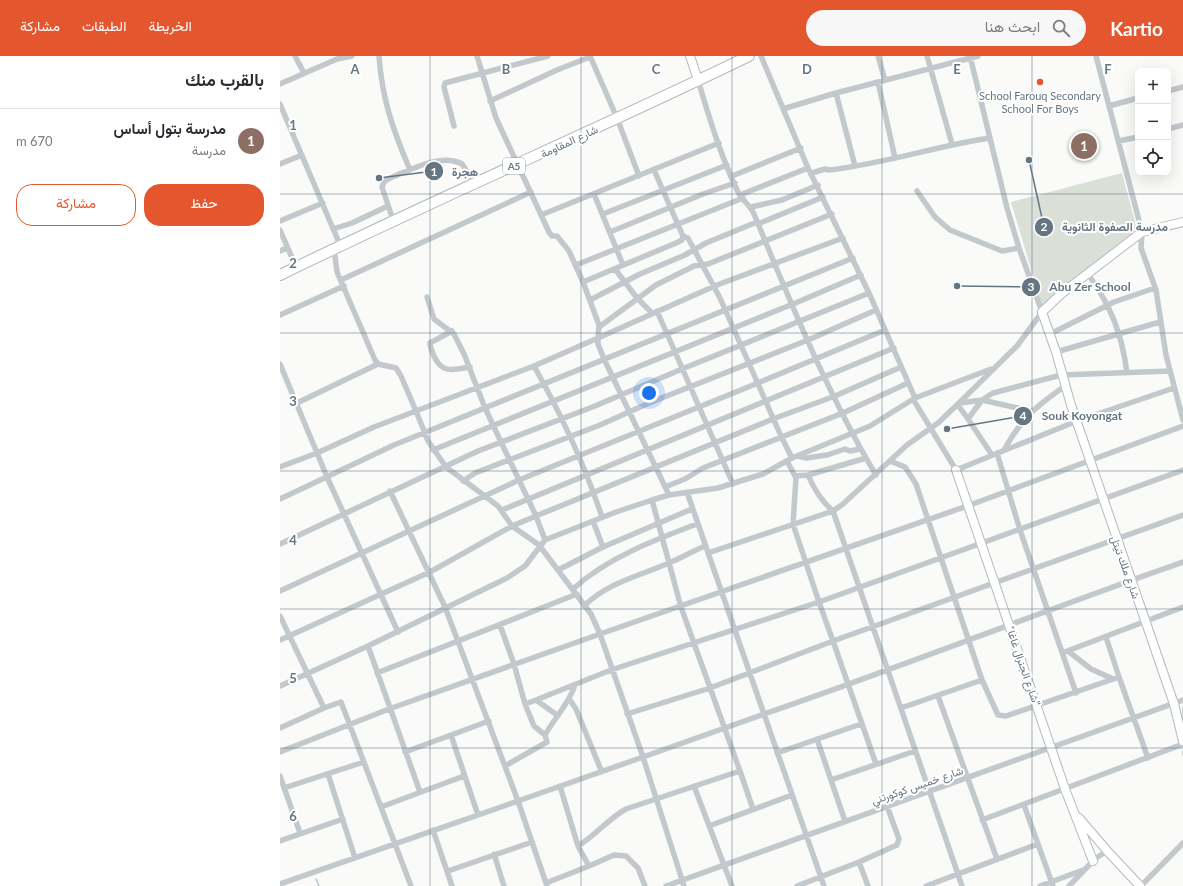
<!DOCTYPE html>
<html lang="ar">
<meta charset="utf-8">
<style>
:root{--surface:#fff;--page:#f7f7f7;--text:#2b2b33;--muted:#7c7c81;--line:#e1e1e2;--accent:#e4572e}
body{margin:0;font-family:Lato,Vazirmatn,sans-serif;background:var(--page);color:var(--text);direction:rtl}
.controls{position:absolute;right:12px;top:12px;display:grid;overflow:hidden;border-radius:8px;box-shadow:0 4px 16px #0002}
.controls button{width:36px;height:36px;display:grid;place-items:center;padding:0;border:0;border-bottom:1px solid var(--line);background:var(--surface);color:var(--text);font:20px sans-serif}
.you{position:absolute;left:369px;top:337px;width:14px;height:14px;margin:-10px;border:3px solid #fff;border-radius:50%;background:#1a73e8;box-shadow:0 0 0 6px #1a73e833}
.badge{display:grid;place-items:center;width:26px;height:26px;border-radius:50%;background:var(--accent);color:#fff;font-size:13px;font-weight:700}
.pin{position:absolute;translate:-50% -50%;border:2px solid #fff;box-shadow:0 1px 4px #0006}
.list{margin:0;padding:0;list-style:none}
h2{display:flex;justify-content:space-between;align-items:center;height:52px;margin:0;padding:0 16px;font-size:17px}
h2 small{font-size:13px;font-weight:400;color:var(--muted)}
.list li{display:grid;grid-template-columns:26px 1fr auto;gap:12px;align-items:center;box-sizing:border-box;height:64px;padding:0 16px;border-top:1px solid var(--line)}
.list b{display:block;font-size:15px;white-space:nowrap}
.list p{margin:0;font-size:13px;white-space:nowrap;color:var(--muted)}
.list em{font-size:13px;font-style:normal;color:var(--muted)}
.actions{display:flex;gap:8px;padding:12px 16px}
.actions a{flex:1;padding:9px 0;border:1px solid var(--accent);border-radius:16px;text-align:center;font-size:14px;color:var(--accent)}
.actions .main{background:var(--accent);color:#fff}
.icon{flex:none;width:22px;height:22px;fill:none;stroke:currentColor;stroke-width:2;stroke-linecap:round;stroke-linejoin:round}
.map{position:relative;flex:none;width:903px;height:830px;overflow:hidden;direction:ltr}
header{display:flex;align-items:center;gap:24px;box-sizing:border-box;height:56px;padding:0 20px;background:var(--accent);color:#fff}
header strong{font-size:19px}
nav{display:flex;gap:22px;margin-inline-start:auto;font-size:14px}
.search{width:280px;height:36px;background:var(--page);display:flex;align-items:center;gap:10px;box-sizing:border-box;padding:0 14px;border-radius:22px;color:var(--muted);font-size:15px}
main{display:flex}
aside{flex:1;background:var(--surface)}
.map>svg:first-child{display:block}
</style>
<header>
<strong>Kartio</strong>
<div class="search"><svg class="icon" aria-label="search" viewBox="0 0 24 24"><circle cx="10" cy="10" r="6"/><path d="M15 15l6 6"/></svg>ابحث هنا</div>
<nav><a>الخريطة</a><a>الطبقات</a><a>مشاركة</a></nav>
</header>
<main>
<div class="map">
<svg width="903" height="830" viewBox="0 0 903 830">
<rect width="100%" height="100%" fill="#fafaf8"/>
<!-- green -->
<path fill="#dadfd7" d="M842 117 858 177 762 250 731 146Z"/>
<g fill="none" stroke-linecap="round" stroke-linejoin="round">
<!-- stream -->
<path stroke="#bbc7cb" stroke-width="1.5" d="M903 669V651
M903 695V699
M36 823 39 830"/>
<defs>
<path id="secondary" d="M410 0 418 24
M903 166 862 176 781 238 762 256 776 296 791 349 894 648 903 685
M676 414 785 733 813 805
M799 762 830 798 860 830"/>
<path id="highway" d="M0 219C155 143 314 75 469 0"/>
</defs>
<!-- secondary casing -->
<use href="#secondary" stroke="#b3babf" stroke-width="10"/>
<!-- highway casing -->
<use href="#highway" stroke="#b4b9bd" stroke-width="12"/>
<!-- street -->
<path stroke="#c3c8cc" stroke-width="5.5" d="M15 0 24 17
M99 0C102 43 113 74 130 114
M197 0 216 62 269 176 272 180H277L289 195 303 226 319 269 318 282 254 310 136 355 148 385 166 411 218 450 232 470 259 489 311 558 320 578 690 449 903 370
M310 0 337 62 359 120
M598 0 605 24
M647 0 672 88
M816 0 862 176 861 192 876 234 886 299 903 364
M418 24C429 61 441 101 458 136 462 144 470 149 474 158 510 245 547 337 596 419
M598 26 615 102
M0 28 57 3 72 0
M888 35 903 31
M556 37 575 110
M210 45 277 14 310 1
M0 48 60 189
M829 50 858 42
M503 53 556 37 698 0
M174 70 164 31 165 27 268 0
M888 73 903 69
M839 85 858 81
M0 108 22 99
M374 114 403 180 408 182 440 242 501 380 512 402
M532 117 545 113 549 114C603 108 656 90 710 82
M452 120 521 92
M637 135 655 161 670 174 722 195 739 192
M314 138 343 209
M460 139 528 112
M471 151 502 144 538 129
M323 158 447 109
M261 159 439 87
M113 164 102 131 104 126 108 123C129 115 160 96 182 108L194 127
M0 165 43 147
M478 168 543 141
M53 173 72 167 108 150
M0 174 16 211
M330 176 423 138 455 127
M54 193 57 216 95 304 98 308
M0 195 7 192
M296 209 463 142
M335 213 357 242 372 257
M808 218C831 250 842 278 847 317
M61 224 251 136
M303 226 396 187 402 184 403 180
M147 241 154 263 174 278 184 298 205 352 256 460 265 484
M310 244 360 218 405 199 426 187 477 166
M377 255 453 428
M0 259 64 230
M319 271 376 229 414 210 428 208 552 158
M172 275 150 287C150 292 152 295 154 300 162 318 173 314 190 311
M770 278 834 246 875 232
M776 296 880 266
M0 308 47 421 118 576
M254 310C281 358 305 410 322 461
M635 342 711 313
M633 343 676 414 797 365 894 332
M680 347 702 344 713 337 781 319 890 315
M678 349 688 363
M153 394 513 248 581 219
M724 394C742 362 755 351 785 330
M717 397 740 474 796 637
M712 399 688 363 702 344 751 355
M517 400 527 402 547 399 565 393 570 395 580 393
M610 405 625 411 636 428 702 624 718 659 726 660 839 621 868 702
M0 411 37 397 94 371 136 355 121 320 116 312 98 308 17 347
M903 414 539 546 553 585 903 459
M528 419 586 402
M515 420 528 419C534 433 541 445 553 455L682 830
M183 425 195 417 320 369 369 347 528 284 596 254
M385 431 405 423 423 412 563 357 628 327
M389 439 324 303 318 288V282L437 229 563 182
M0 443 114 389 573 202
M222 454 614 292
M0 488 198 395 315 350 402 313 589 237
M323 491 412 453
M428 497 553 455 563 448 627 389 658 367 679 347 737 290 762 256 739 192 727 152 690 0
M278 514 323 491 313 465
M293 533C327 502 374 484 417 468
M0 535 239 424 478 327 605 274
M304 550C327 527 359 520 389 507 401 502 413 495 425 490
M0 560 44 652 0 672
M220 569 234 608 245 648 256 644 277 659
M826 581 839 621
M0 584 150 516 232 470 256 460 493 363 555 340 621 311
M88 590 140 736
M788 595 811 613 833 623
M782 597 903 551
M97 617 297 538
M0 630 88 590 227 522 245 510 265 484 336 456 372 444 389 439 438 432 483 418 512 402 590 370 635 342 589 237 528 112 481 0
M658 640 717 803
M256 644 331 614 539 546 513 468 516 422 507 405
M290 644 296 653 321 714
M245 648 254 670 265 679
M44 652 61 646 131 830
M621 652 702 624
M347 658 430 632 553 585 596 708
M171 679 198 759
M537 683 565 765
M0 696 109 653 320 578 363 701 238 745 267 830
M125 696 209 665
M497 697 581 668
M225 710 267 686 265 679C275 661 289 648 295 629
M460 715 473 753
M48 718 75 802
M0 720 20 777
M551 724 635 695
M414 730 452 830
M4 732 84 706
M744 749 773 830
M101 751 184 720
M702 764 903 688
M429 770 512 739
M153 774 172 830
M0 785 63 763
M298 790C316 779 328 763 346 753L460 715 401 551 372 444
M214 798 224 830
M579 806 588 830
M309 810 334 799 346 800 358 812 365 830
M168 815 252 786
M266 827 309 810 298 790 280 730
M0 828 238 745 165 551 110 435
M386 830 903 644
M404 830 363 701 484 658 407 436
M517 830 579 806 617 789 619 783 607 750
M544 830 484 658C624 610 762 555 903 506
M646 830 758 788
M760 830 803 814
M789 830 816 802 827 795
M861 830 903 787"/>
<!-- secondary -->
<use href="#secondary" stroke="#fff" stroke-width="8"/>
<!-- highway -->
<use href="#highway" stroke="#fff" stroke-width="10"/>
</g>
<!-- grid -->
<path fill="none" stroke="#657683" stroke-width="1" stroke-opacity="0.55" d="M150 0V830M301 0V830M452 0V830M602 0V830M752 0V830M0 138H903M0 277H903M0 415H903M0 553H903M0 692H903"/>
<!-- markers -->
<circle fill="#e4572e" stroke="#fff" stroke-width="1.5" cx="760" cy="26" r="4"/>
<g text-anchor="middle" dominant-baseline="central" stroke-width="4" stroke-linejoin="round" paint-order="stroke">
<!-- shield labels -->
<rect fill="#fff" stroke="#939fa8" stroke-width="1" x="223" y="102" width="22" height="16" rx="3"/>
<g font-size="10" font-weight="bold" fill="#657683">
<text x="234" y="110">A5</text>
</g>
<!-- poi labels -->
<g font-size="11" fill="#657683" stroke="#fff">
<text x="760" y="39">School Farouq Secondary<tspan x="760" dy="13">School For Boys</tspan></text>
</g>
<!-- street labels -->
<g font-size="11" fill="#657683" stroke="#fff">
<text transform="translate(289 85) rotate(-25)">شارع المقاومة</text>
<text transform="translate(846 511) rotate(70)">شارع ملك تيتل</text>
<text transform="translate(744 610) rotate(71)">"شارع الجنرال غاغا"</text>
<text transform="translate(637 729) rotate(-19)">شارع خميس كوكورتني</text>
</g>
</g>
<g font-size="13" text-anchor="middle" font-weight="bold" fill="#657683" stroke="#fff" stroke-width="4" stroke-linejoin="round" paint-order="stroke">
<text x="75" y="18">A</text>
<text x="226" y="18">B</text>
<text x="376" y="18">C</text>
<text x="527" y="18">D</text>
<text x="677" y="18">E</text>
<text x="828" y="18">F</text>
<text x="13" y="74">1</text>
<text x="13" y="212">2</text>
<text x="13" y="350">3</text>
<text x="13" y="489">4</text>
<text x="13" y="627">5</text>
<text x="13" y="765">6</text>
</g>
<!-- callouts -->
<path fill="none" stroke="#657683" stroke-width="1.5" d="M99 122L154 115M749 104L764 171M677 230L751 231M667 373L743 360"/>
<g fill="#657683" stroke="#fff" stroke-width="1.5">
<circle cx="99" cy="122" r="4"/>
<circle cx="749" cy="104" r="4"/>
<circle cx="677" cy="230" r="4"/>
<circle cx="667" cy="373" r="4"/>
<circle cx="154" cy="115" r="10"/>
<circle cx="764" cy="171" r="10"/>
<circle cx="751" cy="231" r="10"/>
<circle cx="743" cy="360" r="10"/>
</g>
<g font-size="12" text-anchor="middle" font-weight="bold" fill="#fff">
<text x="154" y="120">1</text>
<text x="764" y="175">2</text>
<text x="751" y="235">3</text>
<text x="743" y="364">4</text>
</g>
<g font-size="12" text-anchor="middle" font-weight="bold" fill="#657683" stroke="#fff" stroke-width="4" stroke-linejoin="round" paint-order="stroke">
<text x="185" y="120">هجرة</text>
<text x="835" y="175">مدرسة الصفوة الثانوية</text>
<text x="810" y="235">Abu Zer School</text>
<text x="802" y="364">Souk Koyongat</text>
</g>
</svg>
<div class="controls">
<button>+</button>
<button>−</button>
<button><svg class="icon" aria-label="locate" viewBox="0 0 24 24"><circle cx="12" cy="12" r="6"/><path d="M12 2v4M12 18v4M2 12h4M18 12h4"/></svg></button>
</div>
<div class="you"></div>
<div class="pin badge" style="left:804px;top:90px;background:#8d6e63">1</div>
</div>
<aside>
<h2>بالقرب منك<small></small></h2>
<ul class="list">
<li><span class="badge" style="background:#8d6e63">1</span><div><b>مدرسة بتول أساس</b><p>مدرسة</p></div><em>670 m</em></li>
</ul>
<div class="actions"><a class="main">حفظ</a><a>مشاركة</a></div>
</aside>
</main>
